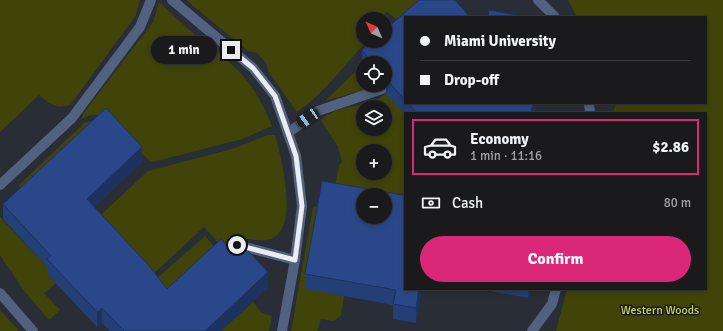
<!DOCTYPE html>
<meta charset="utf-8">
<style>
body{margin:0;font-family:Signika,sans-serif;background:#27272a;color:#f1f3f6;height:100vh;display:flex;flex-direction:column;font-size:15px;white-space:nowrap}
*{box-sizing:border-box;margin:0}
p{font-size:13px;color:#9fa1a4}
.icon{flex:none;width:22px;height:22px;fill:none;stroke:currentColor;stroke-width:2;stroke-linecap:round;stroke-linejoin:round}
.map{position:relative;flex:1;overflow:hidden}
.side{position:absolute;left:404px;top:112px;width:303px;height:178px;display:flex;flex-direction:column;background:#1a1a1d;border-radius:0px;box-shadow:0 2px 6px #0003,0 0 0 1px #38383b}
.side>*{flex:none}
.hud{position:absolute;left:404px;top:16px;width:303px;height:88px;border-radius:0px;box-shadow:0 2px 6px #0003,0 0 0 1px #38383b;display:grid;align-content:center;height:88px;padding:0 16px;background:#1a1a1d}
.needle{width:26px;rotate:315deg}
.controls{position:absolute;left:356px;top:12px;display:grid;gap:8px}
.controls a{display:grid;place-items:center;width:36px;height:36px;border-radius:50%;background:#1a1a1d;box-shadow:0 2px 6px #0003,0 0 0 1px #38383b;font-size:20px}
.end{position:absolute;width:18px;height:18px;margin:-9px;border:5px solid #ebecef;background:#111;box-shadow:0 0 0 2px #111}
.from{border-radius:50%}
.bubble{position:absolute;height:28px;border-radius:14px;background:#1a1a1d;box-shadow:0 2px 6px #0003,0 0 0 1px #38383b;font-size:13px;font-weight:700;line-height:28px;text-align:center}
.car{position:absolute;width:12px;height:24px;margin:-12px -6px;border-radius:5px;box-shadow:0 0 3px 1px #0007;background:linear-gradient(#222 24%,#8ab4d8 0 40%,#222 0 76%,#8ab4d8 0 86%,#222 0)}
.hud b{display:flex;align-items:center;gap:14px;height:38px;font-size:15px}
.hud b+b{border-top:1px solid #38383b}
.hud i{width:10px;height:10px;background:#f1f3f6}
ul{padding:7px 0 0;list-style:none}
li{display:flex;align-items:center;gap:12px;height:56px;margin:0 8px 6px;padding:0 8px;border:2px solid transparent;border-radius:0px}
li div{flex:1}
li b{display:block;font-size:15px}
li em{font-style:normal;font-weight:700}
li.selected{border-color:#db2777}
li>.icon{width:36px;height:36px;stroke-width:1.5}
.pay{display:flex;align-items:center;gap:10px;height:44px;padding:0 16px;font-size:15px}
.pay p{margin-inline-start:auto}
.button{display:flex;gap:8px;margin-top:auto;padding:8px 16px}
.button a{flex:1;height:46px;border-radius:24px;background:#db2777;color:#fff;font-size:16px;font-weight:700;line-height:46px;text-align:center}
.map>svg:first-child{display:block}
.built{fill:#292d36;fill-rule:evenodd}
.green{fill:#404409;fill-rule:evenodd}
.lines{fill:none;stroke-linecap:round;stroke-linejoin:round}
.service{stroke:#52617f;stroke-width:10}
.tertiary{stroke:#52617f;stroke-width:10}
.wall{fill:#243e76}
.shaded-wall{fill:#1d3260}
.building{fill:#2a4889;stroke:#1d3260;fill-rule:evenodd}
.route{stroke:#ebecef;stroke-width:5}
.labels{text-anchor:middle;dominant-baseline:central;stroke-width:3;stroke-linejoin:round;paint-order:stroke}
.park-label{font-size:12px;fill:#c6d056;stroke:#181a1e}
</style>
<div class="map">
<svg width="723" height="331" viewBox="0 0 723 331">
<rect width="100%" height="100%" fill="#222327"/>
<path class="built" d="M0 0H723V331H0ZM405 17H706V103H405ZM363 19H385V41H363ZM363 63H385V85H363ZM363 107H385V129H363ZM405 113H706V289H405ZM363 151H385V173H363ZM363 195H385V217H363Z"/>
<g class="green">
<path d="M0 0H140L136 15 71 104C58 110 49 104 39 95L0 132Z"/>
<path d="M186 0H436L405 17 385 41 400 22 387 12 379 19H363V34L361 31 357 34 366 42C343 66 325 93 297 112L268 71 266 63 257 53 248 51Z"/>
<path d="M568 0H723V331H556L567 289H706V113H613L616 103H706V17H577Z"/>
<path d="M159 2C172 14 184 26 198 37 236 66 253 79 272 126L242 139 153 162C130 151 114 100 82 119L83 114 153 22Z"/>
<path d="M362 65 363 85H373L370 88 325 101Z"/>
<path d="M386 93 405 113V201L385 195 333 197 339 165 342 162 338 147 321 120C339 102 369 110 386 93ZM363 107H385V129H363ZM363 151H385V173H363Z"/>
<path d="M93 120H97L22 193 19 185 84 123Z"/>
<path d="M268 135H275C281 156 299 226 273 238 262 243 251 238 239 239 234 240 228 245 223 248L204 227 148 279 79 235 148 171 232 149Z"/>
<path d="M321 205 344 296 341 315 334 321 321 319 317 331H291L313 207Z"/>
<path d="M0 217 51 271 48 274 56 283 44 293 60 310 49 320 25 292 0 255Z"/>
<path d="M205 236 221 254 165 307 147 287Z"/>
<path d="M253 302 262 313 272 316 269 331H221Z"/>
<path d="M0 310 19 331H0Z"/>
</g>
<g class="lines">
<g class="service">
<path d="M172 0 253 68 275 96 296 156 302 206 295 260 282 331"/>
<path d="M538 0 555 17"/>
<path d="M589 103 590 113"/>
<path d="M288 133 318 111 382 89"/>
<path d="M0 185 72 118 140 27 151 0"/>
<path d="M237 245 295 260"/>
<path d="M532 331 552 304 556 289"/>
</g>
<path class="tertiary" d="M0 293 33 331"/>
</g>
<g class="wall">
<path d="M405 17V103H536L534 113H405V114L386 94V84H385V63H363V67L362 65V50Z"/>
<path d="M142 162 94 207 167 289 268 287 221 331H110L102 323 97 327 47 274V267L3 219V204Z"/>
<path d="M403 195 422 289 416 323 393 319V305L305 289V274Z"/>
<path d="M479 289H530L528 298Z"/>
</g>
<g class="shaded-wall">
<path d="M533 103H536L534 113H531Z"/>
<path d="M142 147V162L87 214V199Z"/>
<path d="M268 272V287L221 331H205Z"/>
<path d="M419 289H422L416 323V308Z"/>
<path d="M528 289H530L528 298Z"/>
<path d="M102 308V323L97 327V312Z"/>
</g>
<g class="building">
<path d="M419 0H455L470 17H405V100L386 79 388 75 387 70 385 69V63H373L362 50 372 41H385V30Z"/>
<path d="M489 10 528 17H488Z"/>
<path d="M408 103H533L531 113H417Z"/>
<path d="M106 108 142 147 87 199 150 267 167 289 221 239 226 245 235 237 268 272 205 331H124L102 308 97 312 47 259 51 256 3 204Z"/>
<path d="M322 181 403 195 405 186V289H419L416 308 393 304 396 290 305 274ZM363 195H385V217H363Z"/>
</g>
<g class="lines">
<path class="route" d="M231 50 253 68 275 96 296 156 302 206 295 260 237 245"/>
</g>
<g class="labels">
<g class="park-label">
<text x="660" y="310">Western Woods</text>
</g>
</g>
</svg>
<div class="controls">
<a><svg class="needle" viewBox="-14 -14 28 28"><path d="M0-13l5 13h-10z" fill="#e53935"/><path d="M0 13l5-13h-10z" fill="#9fa1a4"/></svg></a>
<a><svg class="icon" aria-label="locate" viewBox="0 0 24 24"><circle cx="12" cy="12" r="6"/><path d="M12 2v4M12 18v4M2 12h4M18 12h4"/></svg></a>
<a><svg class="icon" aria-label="layers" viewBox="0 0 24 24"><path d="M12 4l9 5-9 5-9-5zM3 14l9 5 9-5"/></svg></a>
<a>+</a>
<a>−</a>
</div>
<i class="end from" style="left:237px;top:245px"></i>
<i class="end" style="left:231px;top:50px"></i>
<div class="bubble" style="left:151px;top:36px;width:66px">1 min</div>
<i class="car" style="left:308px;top:118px;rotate:235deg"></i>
<div class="hud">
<b><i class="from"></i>Miami University</b>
<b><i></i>Drop-off</b>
</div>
<section class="side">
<ul>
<li class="selected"><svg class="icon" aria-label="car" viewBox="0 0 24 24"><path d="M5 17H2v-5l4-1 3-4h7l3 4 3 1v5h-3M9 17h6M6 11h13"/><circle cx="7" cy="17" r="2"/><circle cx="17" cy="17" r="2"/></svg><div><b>Economy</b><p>1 min · 11:16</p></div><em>$2.86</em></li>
</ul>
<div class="pay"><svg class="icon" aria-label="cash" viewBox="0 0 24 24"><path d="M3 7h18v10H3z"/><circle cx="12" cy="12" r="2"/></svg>Cash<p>80 m</p></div>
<div class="button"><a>Confirm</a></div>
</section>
</div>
